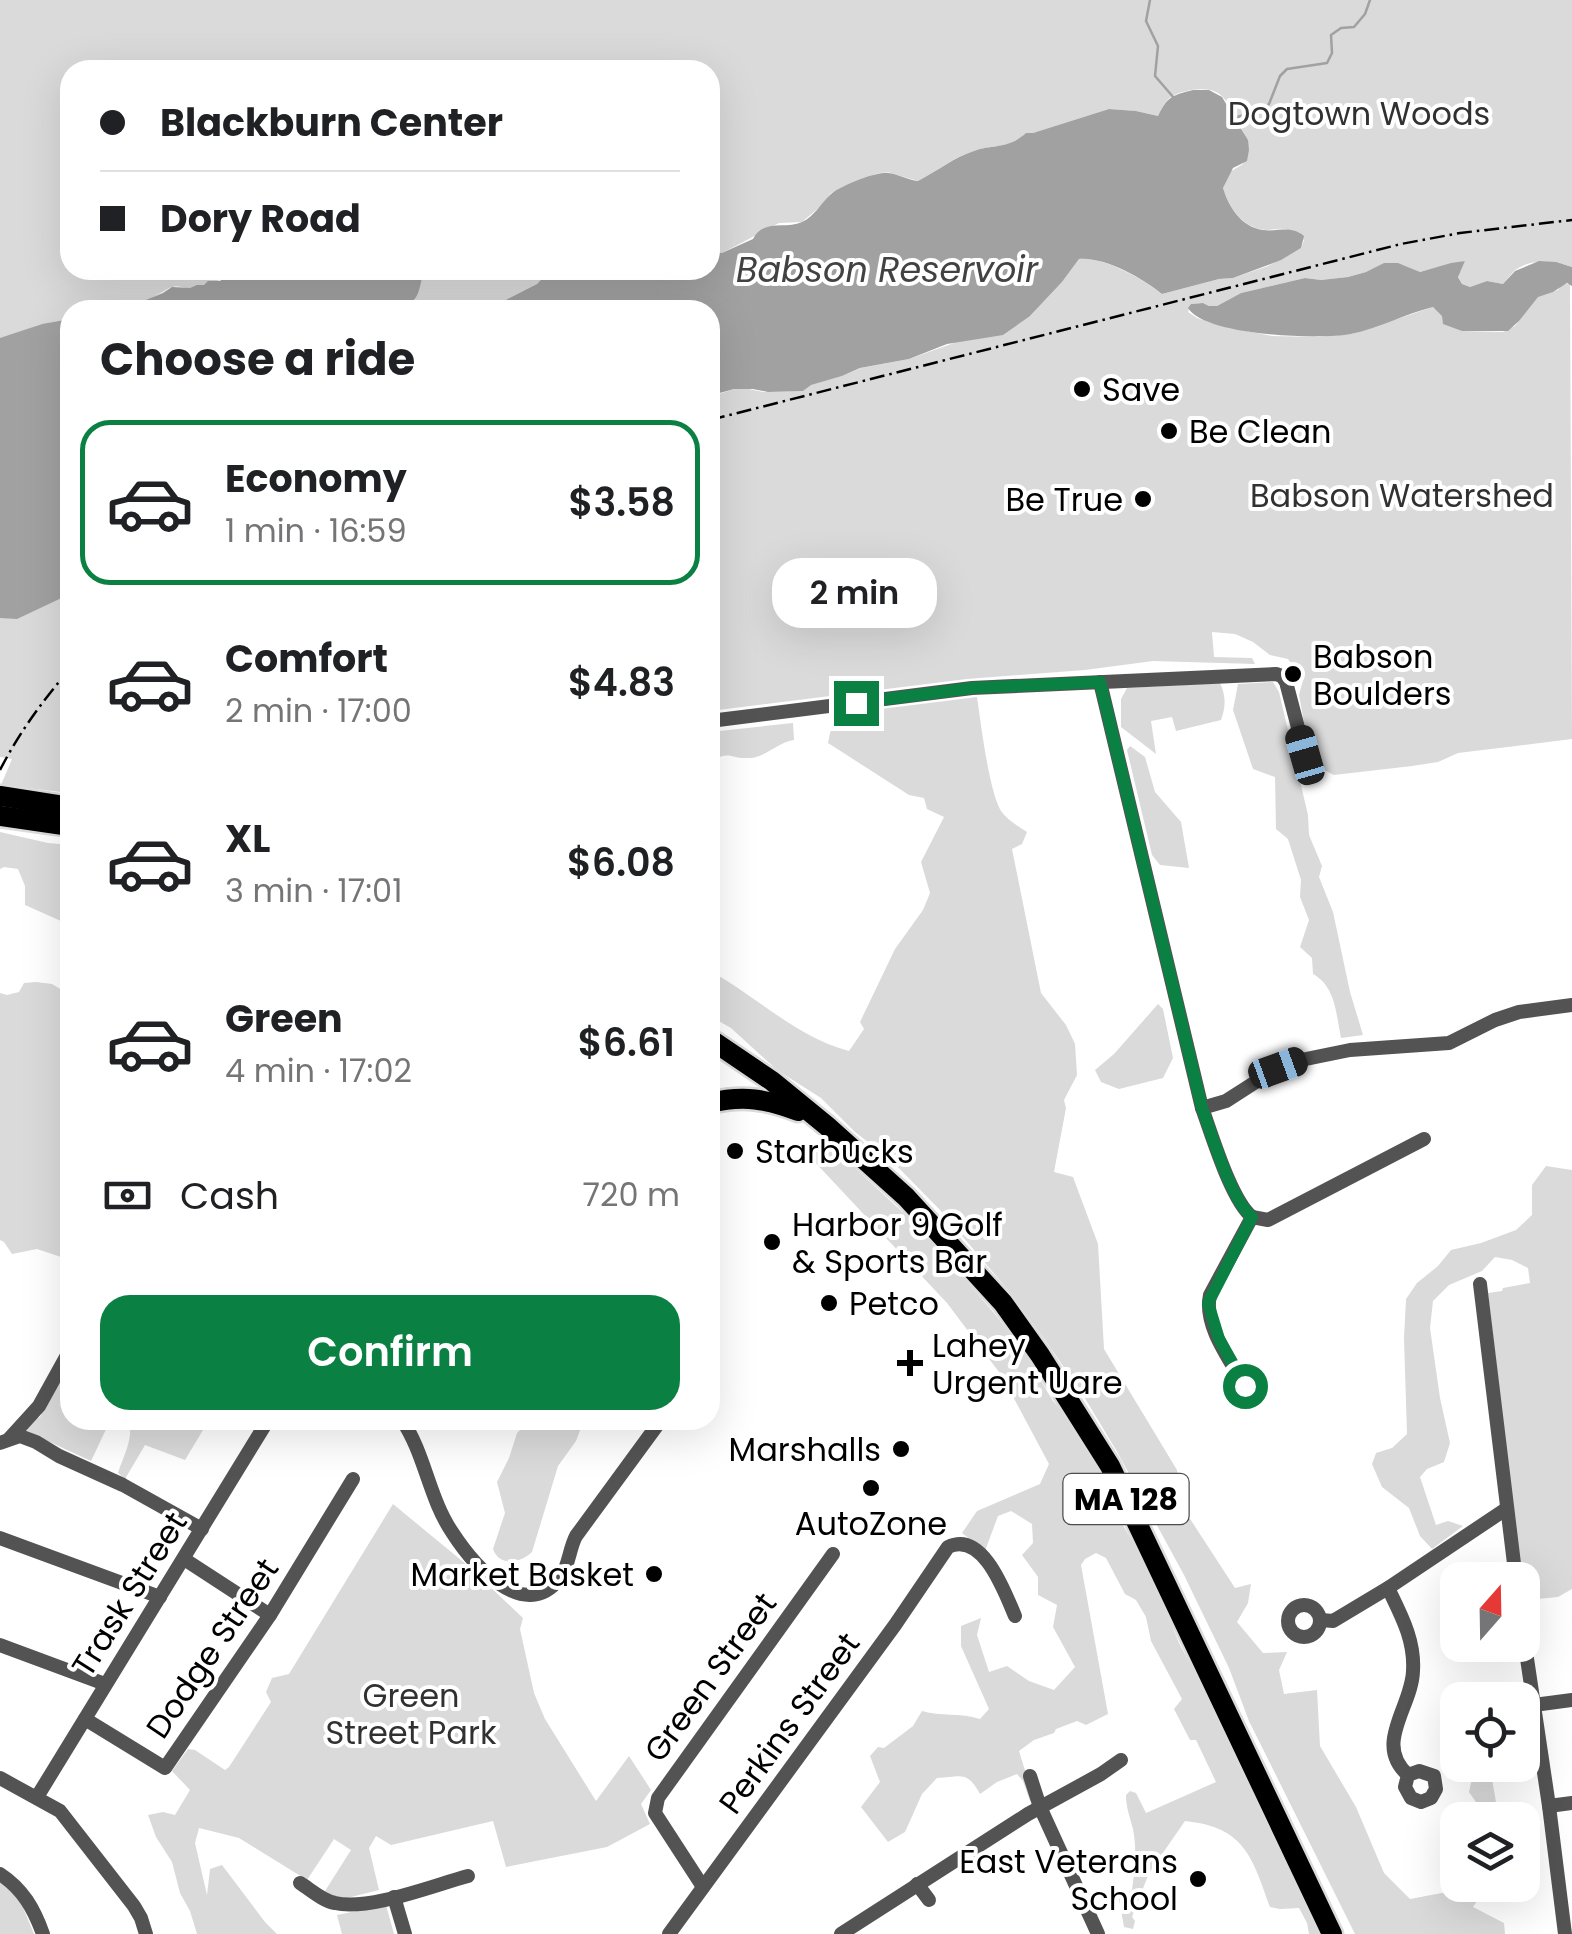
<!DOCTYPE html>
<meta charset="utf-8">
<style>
body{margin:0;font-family:Poppins,sans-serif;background:#f2f2f2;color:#202124;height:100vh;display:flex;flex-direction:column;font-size:38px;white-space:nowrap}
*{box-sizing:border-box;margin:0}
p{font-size:32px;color:#757577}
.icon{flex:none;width:55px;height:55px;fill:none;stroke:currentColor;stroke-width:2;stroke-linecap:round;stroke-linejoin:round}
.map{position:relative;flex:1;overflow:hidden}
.sheet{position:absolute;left:60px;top:300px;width:660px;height:1130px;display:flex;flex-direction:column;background:#fff;border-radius:30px;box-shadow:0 10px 40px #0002}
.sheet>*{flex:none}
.guide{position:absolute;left:60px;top:60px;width:660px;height:220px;border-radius:30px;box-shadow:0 10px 40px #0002;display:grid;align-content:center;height:220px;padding:0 40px;background:#fff}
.needle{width:65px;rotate:20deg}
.fabs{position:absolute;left:1440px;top:1562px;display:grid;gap:20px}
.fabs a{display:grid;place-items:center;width:100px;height:100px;border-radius:20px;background:#fff;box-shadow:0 10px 40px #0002;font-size:50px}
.end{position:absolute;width:45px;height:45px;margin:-22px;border:12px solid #0b8043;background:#fff;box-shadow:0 0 0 5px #fff}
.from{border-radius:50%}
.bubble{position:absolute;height:70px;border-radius:30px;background:#fff;box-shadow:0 10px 40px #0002;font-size:32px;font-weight:600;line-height:70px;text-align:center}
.car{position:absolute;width:30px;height:60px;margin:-30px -15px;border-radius:12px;box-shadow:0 0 8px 2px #0007;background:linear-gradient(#222 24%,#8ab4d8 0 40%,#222 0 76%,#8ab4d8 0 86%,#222 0)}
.guide b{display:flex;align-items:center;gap:35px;height:95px;font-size:38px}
.guide b+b{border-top:2px solid #e0e0e0}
.guide i{width:25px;height:25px;background:#202124}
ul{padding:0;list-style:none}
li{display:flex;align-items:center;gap:30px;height:165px;margin:0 20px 15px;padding:0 20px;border:5px solid transparent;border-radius:30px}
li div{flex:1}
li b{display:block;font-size:38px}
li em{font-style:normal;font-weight:600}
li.selected{border-color:#0b8043}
li>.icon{width:90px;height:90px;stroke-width:1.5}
h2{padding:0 40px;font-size:45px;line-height:120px}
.pay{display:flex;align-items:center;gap:25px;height:110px;padding:0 40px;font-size:38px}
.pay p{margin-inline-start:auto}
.cta{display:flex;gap:20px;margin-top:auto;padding:20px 40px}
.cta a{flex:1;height:115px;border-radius:30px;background:#0b8043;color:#fff;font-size:40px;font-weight:600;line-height:115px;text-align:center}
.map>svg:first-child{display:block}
.green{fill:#dadada}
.water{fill:#a1a1a1}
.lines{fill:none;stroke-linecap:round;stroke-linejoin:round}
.stream{stroke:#a1a1a1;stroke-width:2.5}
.highway-casing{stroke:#dbdbdb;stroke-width:25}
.minor{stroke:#535353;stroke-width:14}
.highway{stroke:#000;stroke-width:20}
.rail{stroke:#000;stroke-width:2.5;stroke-dasharray:15 5 2.5 5;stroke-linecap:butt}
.route{stroke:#0b8043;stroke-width:12}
.poi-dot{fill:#000;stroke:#fff;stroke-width:4}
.labels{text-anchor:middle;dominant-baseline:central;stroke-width:8;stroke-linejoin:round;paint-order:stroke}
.shield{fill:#fff;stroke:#4c4c4c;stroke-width:2.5}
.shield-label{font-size:30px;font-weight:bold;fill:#000}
.park-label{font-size:32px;fill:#313131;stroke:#fff}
.poi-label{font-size:32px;fill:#000;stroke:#fff;text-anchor:start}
.street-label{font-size:32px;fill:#000;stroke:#fff}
.water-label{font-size:35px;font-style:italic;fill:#424242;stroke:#fff}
</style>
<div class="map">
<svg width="1572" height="1934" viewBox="0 0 1572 1934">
<rect width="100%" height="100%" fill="#fff"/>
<g class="green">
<path d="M0 0H1572V267C1553 261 1531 258 1514 271 1510 275 1507 280 1503 284L1487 281 1470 287 1462 284 1458 276 1465 261 1419 272 1403 265 1384 264 1366 272 1348 277 1321 280 1305 278 1241 293 1217 306H1209L1203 303 1191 304 1188 312 1197 318 1221 326 1272 336 1317 337 1352 334 1433 307 1462 331 1503 332 1515 326 1538 296 1558 290 1562 284H1570L1572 739 1458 753 1438 762 1412 766 1334 775 1316 766 1310 756 1299 695 1303 680 1288 659 1270 655 1253 642 1235 634 1212 632 1214 657 1252 658 1255 664 1153 661 1085 670 967 679 710 711V401L713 396 734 389 744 388 763 392 803 391 810 385 842 376 861 368 909 359 1030 316 1062 282 1079 259C1105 257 1142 279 1162 294L1219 279 1233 278 1268 266 1301 248 1304 240C1298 236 1291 229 1283 229 1278 228 1273 230 1267 230 1243 229 1230 209 1223 188L1230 172 1243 164 1248 140C1240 127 1231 102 1218 93 1206 86 1182 90 1171 97 1164 102 1161 110 1158 116L1136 111 1109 109 1033 133H1026C1007 150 994 144 974 151 953 157 936 172 918 181L887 172 876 174 831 193 821 206 802 222 779 223 722 253 710 251V70H70V270H250L192 289 176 286 169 288 131 310H70V319L38 325 0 341Z"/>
<path d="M424 270H550L537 284 486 310H393C421 301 417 297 424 270Z"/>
<path d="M70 592V793L1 785 12 759 0 757V614Z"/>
<path d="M1273 682 1279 692 1308 815 1309 835 1322 866 1319 877 1333 912 1350 992 1363 1035 1341 1038C1336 1014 1336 987 1313 974L1312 958 1300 947 1309 920 1300 897 1301 880 1288 839 1276 829 1275 777 1253 769 1233 710 1238 684Z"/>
<path d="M1220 683C1226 696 1226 707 1221 720L1176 731 1172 717 1151 721 1156 754 1121 727V699L1127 688Z"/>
<path d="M977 697C981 724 989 791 1001 811 1007 820 1018 826 1027 832L1022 844 1012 849 1041 993 1066 1025 1075 1044 1077 1075 1064 1100 1066 1108 1054 1172 1073 1177 1098 1244 1104 1349 1177 1470 1183 1508 1235 1588 1251 1584 1248 1603 1237 1622 1263 1653 1287 1652 1279 1670 1284 1694 1317 1690 1320 1746 1356 1807 1384 1873 1410 1899 1447 1892 1458 1885H1501L1503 1897 1479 1898 1473 1907 1504 1923 1505 1934H1355L1249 1721 1229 1668 1184 1575 1116 1450 1083 1395 1045 1340 1008 1290 940 1210 892 1161 855 1132 821 1098 777 1070 731 1028 710 1016V971C758 997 796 1037 849 1051L864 1029 860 1022 895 949 923 910 930 893 921 862 944 817 927 809 924 798 909 795 828 743 833 719 841 714Z"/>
<path d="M793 723 794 740C776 743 767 757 749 758 728 759 733 750 710 761V732Z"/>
<path d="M1130 746 1145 757 1155 792 1181 822 1189 868 1160 865 1152 855 1127 750Z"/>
<path d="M0 832 48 843 70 845V925L25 905V886L18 869 4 867 0 869Z"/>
<path d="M36 982 52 984 67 993 68 1027 70 1031V1260L37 1249 12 1254 4 1242 0 1240V993L7 995 19 992 24 983Z"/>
<path d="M1158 1004 1163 1009 1173 1058 1163 1078 1119 1089 1101 1082 1095 1070 1114 1054Z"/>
<path d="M824 1139 926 1234 994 1313 1024 1352 1053 1401 1071 1421 1111 1493 1124 1527 1146 1564 1180 1645 1221 1718 1296 1883 1318 1920 1323 1934H1309L1307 1923 1299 1908 1280 1909 1270 1907C1252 1856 1244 1827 1185 1821L1149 1873 1132 1917 1135 1921 1133 1929 1124 1927 1119 1899 1132 1890C1135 1869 1137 1850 1133 1829 1130 1817 1126 1808 1126 1795L1130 1791 1136 1793 1146 1813 1216 1782 1196 1740H1190L1174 1709 1182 1699 1151 1641 1146 1617 1136 1600 1125 1594 1106 1558 1096 1553 1085 1559 1081 1565 1108 1714 1086 1725 1077 1721 1056 1729 1054 1733 1034 1740 1019 1751 1034 1800 1030 1801 1023 1781 1017 1774 997 1782 980 1794C967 1770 961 1777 937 1778L922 1794 905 1832 888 1842 861 1807 880 1782 870 1756 878 1747 884 1748 913 1726 922 1711C941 1717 960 1712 980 1719L989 1709 961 1646V1626L981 1618 977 1635 989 1672 1007 1666 1029 1681 1054 1690 1075 1667 1053 1627 1057 1605 1038 1595V1577L1022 1555 1033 1543 1032 1524 1011 1511 998 1516 985 1551 962 1533 977 1511 1040 1484 1049 1464 1002 1376 947 1303 811 1158Z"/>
<path d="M1546 1166 1572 1170V1589L1558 1597 1527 1600 1507 1498 1498 1378 1488 1293 1502 1291 1503 1288 1530 1283 1528 1268 1512 1260 1495 1257 1482 1271 1449 1285 1433 1301 1430 1328 1440 1398 1450 1443 1444 1462 1427 1469 1420 1477 1436 1525 1448 1521 1463 1526 1432 1549 1420 1536 1409 1508 1382 1487 1372 1464 1376 1453 1392 1448 1407 1434 1404 1338 1406 1299 1417 1283 1438 1266 1451 1250 1481 1243 1516 1230 1532 1215V1185Z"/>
<path d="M70 1361V1420H113L109 1423 91 1461 24 1430 30 1421 40 1417Z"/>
<path d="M128 1420H209L185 1460 145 1445 125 1479 118 1473C123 1457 135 1436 128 1420Z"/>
<path d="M530 1420H584L576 1441 558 1466 532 1552C521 1563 499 1567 493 1549L505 1513 497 1482 509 1458 517 1433Z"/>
<path d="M393 1504 467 1565 523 1618 520 1629 534 1693 545 1719 596 1801 629 1756 651 1790 641 1804 650 1824 607 1847 506 1867 493 1821 391 1845 376 1836 369 1848 379 1890 339 1900 325 1891 351 1850 334 1839 307 1880 239 1838 199 1828 195 1843 207 1895 210 1869 222 1865 265 1922 277 1934H197L190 1911 180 1893 172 1862 156 1837 148 1815 163 1812 175 1815 190 1790 172 1771 188 1749 195 1750 225 1770 229 1767 271 1702 266 1692 272 1678 289 1674Z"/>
<path d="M1475 1765H1491C1491 1784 1498 1801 1497 1820H1485V1815L1469 1792Z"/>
<path d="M0 1882 20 1900 34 1934H0Z"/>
<path d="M386 1905 394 1934H342L337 1915Z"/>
</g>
<g class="water">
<path d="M1193 90H1209L1222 97 1248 140 1249 150 1247 161 1233 168 1223 188C1229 207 1241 227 1263 230 1279 232 1290 225 1304 236L1301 248 1281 260 1233 278 1219 279 1162 294C1142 278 1105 257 1079 259L1062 282 1030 316 1003 335 947 344 909 359 860 368 842 376 811 385 803 391 768 392 753 389H734L716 394 710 401V310H486L537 284 550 270H710V251L722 253 753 239C764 218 785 230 802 222 814 217 821 203 830 195 838 187 877 171 888 173 898 174 908 180 918 181 936 172 954 157 974 151 993 144 1007 150 1026 133H1033L1109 109 1136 111 1158 116C1167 97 1172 95 1193 90Z"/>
<path d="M1465 261 1458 277 1462 284 1470 287 1487 281 1503 284 1515 271 1539 261 1556 262 1572 267V286L1567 283 1553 292 1538 297 1519 321 1508 331H1462L1443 324 1442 316 1433 307C1405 314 1379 328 1351 334 1320 340 1205 336 1188 308L1191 304 1203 303 1209 306H1217L1241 293 1305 278 1321 280 1348 277 1366 272 1384 263H1398L1420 272 1451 263Z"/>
<path d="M237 270H424C417 297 421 301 393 310H105L129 307 163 293 172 287 190 288 197 285H204L208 281H220Z"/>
<path d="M70 319V594L17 619 0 618V338L42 324Z"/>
</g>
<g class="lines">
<g class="stream">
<path d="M1150 0 1146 21 1158 46 1155 76 1174 98"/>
<path d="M1231 119 1263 109 1269 104 1280 76 1287 69 1327 63 1332 53 1331 35 1341 28 1354 27 1365 14 1370 0"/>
</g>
<g class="highway-casing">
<g id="highway">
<path d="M0 796 70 807"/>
<path d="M0 816 70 826"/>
<path d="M710 1039 772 1081 827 1126 906 1197 1003 1303 1040 1355 1110 1466 1332 1934"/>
<path d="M710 1103C743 1095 767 1099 798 1111"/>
</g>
</g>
<g class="minor">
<path d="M1100 682 1202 1108C1212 1135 1231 1200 1252 1217"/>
<path d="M710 721 972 688 1276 674 1282 676 1286 682 1311 777"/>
<path d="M1202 1108 1226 1101 1279 1067 1301 1060 1350 1050 1449 1043 1495 1020 1519 1012 1572 1005"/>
<path d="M1252 1217 1268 1220 1424 1139"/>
<path d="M1480 1284 1516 1580"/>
<path d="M1245 1386C1231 1361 1203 1326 1210 1295L1252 1217"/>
<path d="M402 1420C425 1454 429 1498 452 1532 472 1563 524 1625 560 1578 569 1567 569 1549 576 1536L661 1420"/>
<path d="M9 1439 39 1406 70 1350"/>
<path d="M0 1443 20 1436 36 1442 59 1456 123 1485 202 1529"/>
<path d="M0 1538 160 1597"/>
<path d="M184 1559 270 1615"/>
<path d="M1388 1588C1401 1615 1415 1640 1413 1671 1412 1707 1373 1744 1408 1775L1405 1787 1411 1798 1421 1802 1431 1798 1436 1789 1434 1776 1419 1771 1408 1775"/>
<circle cx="1304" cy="1621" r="16"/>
<path d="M1321 1620 1333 1621 1388 1588 1506 1509"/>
<path d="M1522 1625 1549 1806 1565 1934"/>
<path d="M0 1645 105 1684"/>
<path d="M1534 1705 1572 1700"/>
<path d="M85 1719 165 1768 270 1615 353 1479"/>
<path d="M1030 1776 1040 1807 1098 1934"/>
<path d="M0 1778 60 1811 134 1906 141 1918 146 1934"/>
<path d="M37 1797 268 1420"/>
<path d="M1549 1806 1572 1803"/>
<path d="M0 1874C23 1889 34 1909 43 1934"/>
<path d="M300 1883C311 1890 323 1901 335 1903 369 1911 434 1885 468 1876"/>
<path d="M917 1884 929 1900"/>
<path d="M703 1887 655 1813 658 1798 833 1554"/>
<path d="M394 1897 405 1934"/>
<path d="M669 1934 895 1625 948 1547C983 1530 1005 1593 1015 1616"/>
<path d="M841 1934 1028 1814 1101 1774 1121 1760"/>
</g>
<use href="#highway" class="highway"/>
<g class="rail">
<path d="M710 420 1401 244 1460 233 1572 220"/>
<path d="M0 770C19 733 43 700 70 669"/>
</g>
</g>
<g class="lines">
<path class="route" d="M856 703 972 688 1100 682 1202 1108C1212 1135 1231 1200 1252 1217L1208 1303 1219 1339 1245 1386"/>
</g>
<g class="poi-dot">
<circle cx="1082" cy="389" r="10"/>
<circle cx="1169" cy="431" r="10"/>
<circle cx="1143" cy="499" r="10"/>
<circle cx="1293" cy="674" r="10"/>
<circle cx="735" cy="1151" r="10"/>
<circle cx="772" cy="1242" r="10"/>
<circle cx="829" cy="1303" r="10"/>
<path d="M905 1348h10v10h10v10h-10v10h-10v-10h-10v-10h10z"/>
<circle cx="901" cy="1449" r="10"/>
<circle cx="871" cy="1488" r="10"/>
<circle cx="654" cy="1574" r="10"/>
<circle cx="1198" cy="1879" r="10"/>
</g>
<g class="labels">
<rect class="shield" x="1063.5" y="1474" width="125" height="50" rx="8"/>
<g class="shield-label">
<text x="1126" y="1499">MA 128</text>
</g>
<g class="park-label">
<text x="1359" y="113">Dogtown Woods</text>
<text x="1402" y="495">Babson Watershed</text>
<text x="411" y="1695">Green<tspan x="411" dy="37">Street Park</tspan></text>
</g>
<g class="poi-label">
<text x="1102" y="389">Save</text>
<text x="1189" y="431">Be Clean</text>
<text x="1123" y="499" text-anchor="end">Be True</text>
<text x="1313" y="656">Babson<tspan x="1313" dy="37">Boulders</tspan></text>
<text x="755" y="1151">Starbucks</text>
<text x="792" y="1224">Harbor 9 Golf<tspan x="792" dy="37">&amp; Sports Bar</tspan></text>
<text x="849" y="1303">Petco</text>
<text x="932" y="1345">Lahey<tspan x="932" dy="37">Urgent Uare</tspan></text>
<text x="881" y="1449" text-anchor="end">Marshalls</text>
<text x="871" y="1523" text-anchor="middle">AutoZone</text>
<text x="634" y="1574" text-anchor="end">Market Basket</text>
<text x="1178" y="1861" text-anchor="end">East Veterans<tspan x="1178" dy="37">School</tspan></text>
</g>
<g class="street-label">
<text transform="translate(129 1594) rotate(-58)">Trask Street</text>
<text transform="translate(212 1648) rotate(-56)">Dodge Street</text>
<text transform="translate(710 1677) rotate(-54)">Green Street</text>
<text transform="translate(789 1723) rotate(-54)">Perkins Street</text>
</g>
<g class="water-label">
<text x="887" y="269">Babson Reservoir</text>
</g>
</g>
</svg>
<div class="fabs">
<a><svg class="needle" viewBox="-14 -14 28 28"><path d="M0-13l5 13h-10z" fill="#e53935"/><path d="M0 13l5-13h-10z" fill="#757577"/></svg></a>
<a><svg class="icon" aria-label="locate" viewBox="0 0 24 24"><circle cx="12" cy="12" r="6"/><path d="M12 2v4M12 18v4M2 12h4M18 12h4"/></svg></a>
<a><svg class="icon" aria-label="layers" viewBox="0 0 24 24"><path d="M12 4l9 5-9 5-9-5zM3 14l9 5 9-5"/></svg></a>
</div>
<i class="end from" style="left:1245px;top:1386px"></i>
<i class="end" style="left:856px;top:703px"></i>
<div class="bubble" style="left:772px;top:558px;width:165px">2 min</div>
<i class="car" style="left:1305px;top:755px;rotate:344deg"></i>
<i class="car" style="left:1278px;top:1068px;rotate:70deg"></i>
<div class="guide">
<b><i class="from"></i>Blackburn Center</b>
<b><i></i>Dory Road</b>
</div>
<section class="sheet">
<h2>Choose a ride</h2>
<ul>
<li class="selected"><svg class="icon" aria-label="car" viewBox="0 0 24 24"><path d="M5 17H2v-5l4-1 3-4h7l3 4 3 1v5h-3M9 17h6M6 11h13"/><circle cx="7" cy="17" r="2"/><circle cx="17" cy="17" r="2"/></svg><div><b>Economy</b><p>1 min · 16:59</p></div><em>$3.58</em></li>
<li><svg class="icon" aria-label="car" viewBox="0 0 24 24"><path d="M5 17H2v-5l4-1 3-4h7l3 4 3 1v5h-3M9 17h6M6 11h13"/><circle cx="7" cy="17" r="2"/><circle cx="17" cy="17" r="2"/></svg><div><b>Comfort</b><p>2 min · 17:00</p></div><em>$4.83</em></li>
<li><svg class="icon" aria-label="car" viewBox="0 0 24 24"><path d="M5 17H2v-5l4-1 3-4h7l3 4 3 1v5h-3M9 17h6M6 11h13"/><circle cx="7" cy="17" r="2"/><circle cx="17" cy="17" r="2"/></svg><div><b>XL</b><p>3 min · 17:01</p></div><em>$6.08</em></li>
<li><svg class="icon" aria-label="car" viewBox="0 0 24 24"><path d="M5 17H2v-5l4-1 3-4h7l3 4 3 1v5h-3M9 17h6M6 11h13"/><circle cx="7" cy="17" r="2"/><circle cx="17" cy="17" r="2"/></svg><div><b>Green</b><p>4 min · 17:02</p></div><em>$6.61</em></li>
</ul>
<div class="pay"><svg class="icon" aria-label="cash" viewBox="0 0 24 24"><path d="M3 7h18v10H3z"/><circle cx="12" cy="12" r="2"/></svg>Cash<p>720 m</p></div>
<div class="cta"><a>Confirm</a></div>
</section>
</div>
